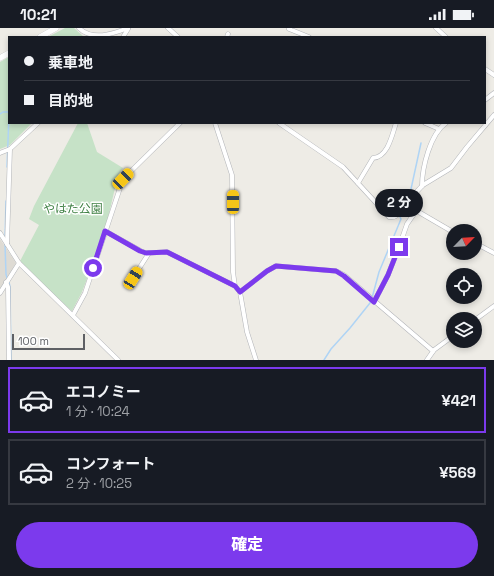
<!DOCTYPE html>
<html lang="ja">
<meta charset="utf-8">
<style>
body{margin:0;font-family:"Space Grotesk","Noto Sans JP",sans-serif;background:#20242c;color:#f1f3f6;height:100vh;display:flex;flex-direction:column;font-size:15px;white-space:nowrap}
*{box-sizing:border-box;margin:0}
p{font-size:13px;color:#9ea1a6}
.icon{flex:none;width:22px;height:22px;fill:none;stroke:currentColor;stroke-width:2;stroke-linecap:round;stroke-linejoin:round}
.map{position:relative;height:332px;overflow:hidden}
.drawer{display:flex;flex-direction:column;background:#171b24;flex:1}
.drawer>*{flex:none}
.banner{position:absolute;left:8px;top:8px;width:478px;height:88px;border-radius:0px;box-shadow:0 2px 6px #0003;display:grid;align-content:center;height:88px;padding:0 16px;background:#171b24}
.needle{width:26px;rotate:65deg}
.fabs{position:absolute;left:446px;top:196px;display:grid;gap:8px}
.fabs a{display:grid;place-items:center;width:36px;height:36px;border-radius:50%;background:#171b24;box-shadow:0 2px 6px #0003;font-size:20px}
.scale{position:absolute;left:12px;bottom:10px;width:73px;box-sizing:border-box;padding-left:4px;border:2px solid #5e6064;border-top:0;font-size:11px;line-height:14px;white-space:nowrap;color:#5e6064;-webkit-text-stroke:3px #fff;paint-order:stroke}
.end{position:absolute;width:18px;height:18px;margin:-9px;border:5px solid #7c3aed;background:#fff;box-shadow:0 0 0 2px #fff}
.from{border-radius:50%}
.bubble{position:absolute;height:28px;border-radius:14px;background:#171b24;box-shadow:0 2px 6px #0003;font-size:13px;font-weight:800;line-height:28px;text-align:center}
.car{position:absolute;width:12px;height:24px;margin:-12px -6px;border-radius:5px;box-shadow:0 0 3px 1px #0007;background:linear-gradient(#f5c518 24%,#345 0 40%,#f5c518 0 76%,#345 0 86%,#f5c518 0)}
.banner b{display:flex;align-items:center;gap:14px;height:38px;font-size:15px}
.banner b+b{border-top:1px solid #363941}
.banner i{width:10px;height:10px;background:#f1f3f6}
ul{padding:7px 0 0;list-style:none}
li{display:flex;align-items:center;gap:12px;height:66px;margin:0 8px 6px;padding:0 8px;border:2px solid #363941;border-radius:0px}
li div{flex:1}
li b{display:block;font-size:15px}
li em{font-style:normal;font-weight:800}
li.selected{border-color:#7c3aed}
li>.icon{width:36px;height:36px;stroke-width:1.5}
.cta{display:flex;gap:8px;margin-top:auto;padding:8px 16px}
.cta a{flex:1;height:46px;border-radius:24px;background:#7c3aed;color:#fff;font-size:16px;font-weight:800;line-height:46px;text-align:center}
.status{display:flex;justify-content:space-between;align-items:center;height:28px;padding:0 20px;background:#171b24;direction:ltr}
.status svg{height:11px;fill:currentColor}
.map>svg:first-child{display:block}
.education{fill:#dedbd4}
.green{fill:#c6e2c7}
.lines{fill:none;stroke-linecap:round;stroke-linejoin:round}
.stream{stroke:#afd4f5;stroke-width:1.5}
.street-casing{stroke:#b3b5b9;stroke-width:5}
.secondary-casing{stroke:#b5b7bb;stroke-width:6}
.street{stroke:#fff;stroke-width:4}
.secondary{stroke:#fff;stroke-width:5.5}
.route{stroke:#7c3aed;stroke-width:5}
.labels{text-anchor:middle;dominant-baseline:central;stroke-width:3;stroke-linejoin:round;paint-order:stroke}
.park-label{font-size:12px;fill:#408145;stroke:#fff}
</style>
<div class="status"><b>10:21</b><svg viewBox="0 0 49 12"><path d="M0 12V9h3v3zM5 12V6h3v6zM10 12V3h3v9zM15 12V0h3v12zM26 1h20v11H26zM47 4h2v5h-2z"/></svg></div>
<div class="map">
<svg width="494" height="332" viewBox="0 0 494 332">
<rect width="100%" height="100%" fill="#eeece6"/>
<path class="education" d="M0 211 16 235 0 262Z"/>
<g class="green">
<path d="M65 0H74L84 9H48Z"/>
<path d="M9 29V95H32L10 117 0 121V34Z"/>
<path d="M78 95H87L97 124 123 140 118 147 105 203 82 264 72 283 74 285 19 235 39 197 29 191 34 178Z"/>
</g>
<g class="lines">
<g class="stream">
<path d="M0 86 3 84H9"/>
<path d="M7 139 9 87"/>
<path d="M398 184 397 177 411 161 421 115"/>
<path d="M5 211 6 173"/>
<path d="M5 216 6 246 7 250"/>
<path d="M9 254 10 259 11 332"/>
<path d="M324 332 331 321 350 300 370 275 372 270 379 244 401 191 399 187"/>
</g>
<g class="street-casing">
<g id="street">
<path d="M79 0C92 13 113 6 128 0"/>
<path d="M168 0 178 9"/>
<path d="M290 0 289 1 309 9"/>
<path d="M436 0 446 9"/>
<path d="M123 9 128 1"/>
<path d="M227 9 228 6"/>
<path d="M485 41 494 47"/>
<path d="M485 72 494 65"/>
<path d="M215 95 232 147 233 244 235 258"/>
<path d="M279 95 343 139 389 189C398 191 401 182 405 176"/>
<path d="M425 95 439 101"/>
<path d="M0 125 10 121 38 95"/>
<path d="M358 155 373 130C388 129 392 107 396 95"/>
<path d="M422 158C422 140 430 106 446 95"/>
<path d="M105 203 141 223 146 225 167 224 235 258 240 264 247 304 256 332"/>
<path d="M453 204 405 176 423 157 451 140 467 119 494 87"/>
<path d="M0 205 19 235 118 332"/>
<path d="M475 215 494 225"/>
<path d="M7 216 10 121"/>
<path d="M133 250 149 225"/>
<path d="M6 254 8 259 9 332"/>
<path d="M240 264 267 243 276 238 336 243 344 247 433 323"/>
<path d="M0 265 19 235"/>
<path d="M374 274 388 247 399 219 407 196 416 183"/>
<path d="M73 287 85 265 123 151 180 95"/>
<path d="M475 292 494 278"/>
<path d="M427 332 434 322 453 308"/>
</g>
</g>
<g class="secondary-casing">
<g id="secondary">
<path d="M40 9 56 0"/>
<path d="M0 30 9 25"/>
</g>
</g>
<use href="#street" class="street"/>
<use href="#secondary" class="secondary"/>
</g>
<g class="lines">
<path class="route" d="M93 240 105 203 140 223 146 225 167 224 235 258 240 264 267 243 276 238 336 243 344 248 374 274 388 247 399 219"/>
</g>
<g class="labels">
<g class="park-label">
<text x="73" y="181">やはた公園</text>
</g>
</g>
</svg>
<div class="fabs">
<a><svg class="needle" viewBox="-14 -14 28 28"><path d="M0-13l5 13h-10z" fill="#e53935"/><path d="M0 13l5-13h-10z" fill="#9ea1a6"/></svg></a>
<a><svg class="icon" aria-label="locate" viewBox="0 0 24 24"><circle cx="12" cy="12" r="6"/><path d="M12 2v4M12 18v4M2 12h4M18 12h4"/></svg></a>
<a><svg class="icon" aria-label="layers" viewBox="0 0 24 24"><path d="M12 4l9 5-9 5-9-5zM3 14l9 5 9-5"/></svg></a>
</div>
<div class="scale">100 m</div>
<i class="end from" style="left:93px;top:240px"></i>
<i class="end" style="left:399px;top:219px"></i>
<div class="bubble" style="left:375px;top:161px;width:48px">2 分</div>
<i class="car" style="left:123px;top:151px;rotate:45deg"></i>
<i class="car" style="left:233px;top:174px;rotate:0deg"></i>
<i class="car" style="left:133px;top:250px;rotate:32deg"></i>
<div class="banner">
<b><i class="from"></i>乗車地</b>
<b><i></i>目的地</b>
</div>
</div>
<section class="drawer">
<ul>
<li class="selected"><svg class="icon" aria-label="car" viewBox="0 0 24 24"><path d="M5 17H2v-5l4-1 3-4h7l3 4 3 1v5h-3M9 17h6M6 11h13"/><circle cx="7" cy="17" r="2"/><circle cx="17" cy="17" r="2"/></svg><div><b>エコノミー</b><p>1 分 · 10:24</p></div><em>¥421</em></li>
<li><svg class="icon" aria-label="car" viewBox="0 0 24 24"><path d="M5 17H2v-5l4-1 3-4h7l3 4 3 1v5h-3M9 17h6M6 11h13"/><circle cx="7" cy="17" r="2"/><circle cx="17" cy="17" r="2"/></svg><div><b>コンフォート</b><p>2 分 · 10:25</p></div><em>¥569</em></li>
</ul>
<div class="cta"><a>確定</a></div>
</section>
